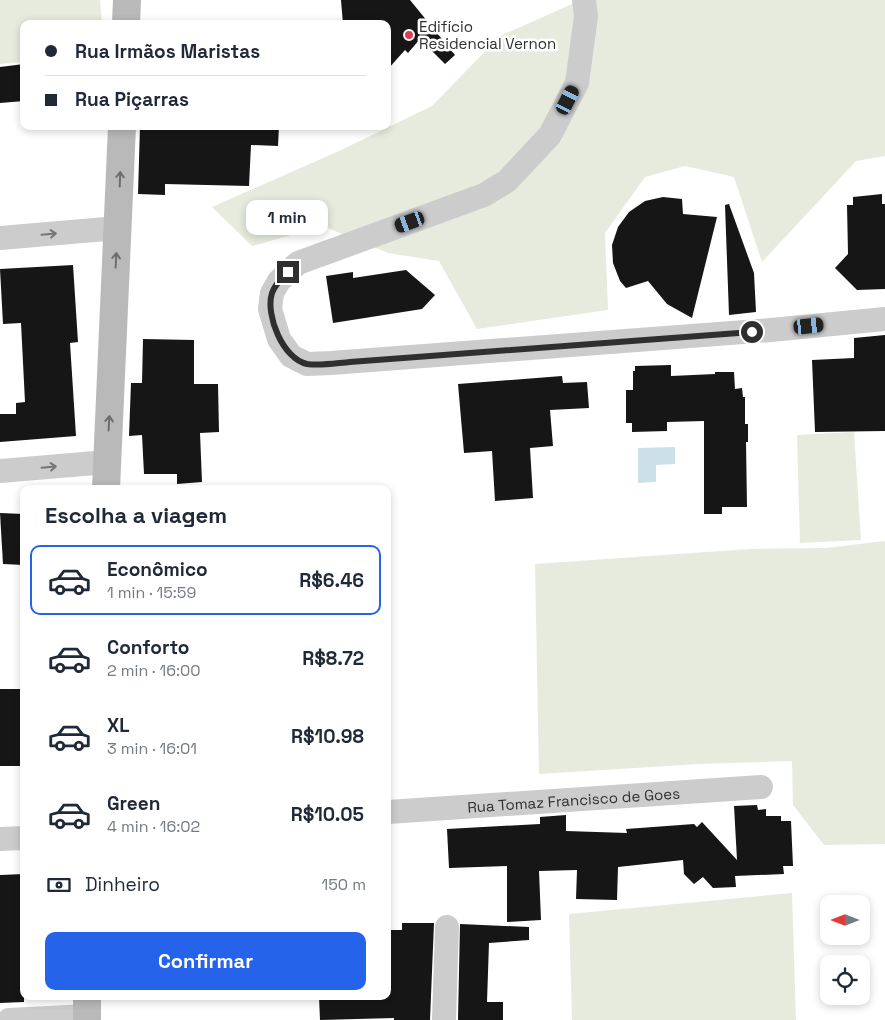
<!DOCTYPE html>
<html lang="pt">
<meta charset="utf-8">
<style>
body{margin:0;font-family:"Space Grotesk",sans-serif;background:#f6f6f7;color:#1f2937;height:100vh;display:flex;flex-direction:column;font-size:19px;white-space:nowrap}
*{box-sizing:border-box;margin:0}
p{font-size:16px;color:#747a83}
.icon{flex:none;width:28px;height:28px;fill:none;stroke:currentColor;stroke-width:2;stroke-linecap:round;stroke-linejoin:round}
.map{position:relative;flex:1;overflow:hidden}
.panel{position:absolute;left:20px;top:485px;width:371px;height:515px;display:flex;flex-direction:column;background:#fff;border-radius:10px;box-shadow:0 2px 8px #0003}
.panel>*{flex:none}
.top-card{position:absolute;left:20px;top:20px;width:371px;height:110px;border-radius:10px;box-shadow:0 2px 8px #0003;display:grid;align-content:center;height:110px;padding:0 25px;background:#fff}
.needle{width:32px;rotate:270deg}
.controls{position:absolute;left:820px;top:895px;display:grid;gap:10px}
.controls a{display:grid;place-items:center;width:50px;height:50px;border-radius:10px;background:#fff;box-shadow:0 2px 8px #0003;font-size:25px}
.end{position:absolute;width:22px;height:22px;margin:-11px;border:6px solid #2f2f2f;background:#fff;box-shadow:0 0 0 2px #fff}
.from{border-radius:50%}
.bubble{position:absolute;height:35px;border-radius:10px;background:#fff;box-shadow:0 2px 8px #0003;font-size:16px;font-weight:600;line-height:35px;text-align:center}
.car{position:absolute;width:15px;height:30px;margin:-15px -8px;border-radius:6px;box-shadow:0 0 4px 1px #0007;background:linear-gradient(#222 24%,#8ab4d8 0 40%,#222 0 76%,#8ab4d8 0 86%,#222 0)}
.top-card b{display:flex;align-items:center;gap:18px;height:48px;font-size:19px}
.top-card b+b{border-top:1px solid #e0e1e3}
.top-card i{width:12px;height:12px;background:#1f2937}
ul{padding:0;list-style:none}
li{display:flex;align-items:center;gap:15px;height:70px;margin:0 10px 8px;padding:0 15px;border:2px solid transparent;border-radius:10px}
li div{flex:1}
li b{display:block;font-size:19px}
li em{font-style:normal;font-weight:600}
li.on{border-color:#2563eb}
li>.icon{width:45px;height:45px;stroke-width:1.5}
h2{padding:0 25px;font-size:22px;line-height:60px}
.pay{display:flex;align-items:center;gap:12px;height:55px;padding:0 25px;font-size:19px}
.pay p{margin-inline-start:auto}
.button{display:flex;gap:10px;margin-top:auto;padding:10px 25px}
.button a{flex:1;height:58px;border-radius:10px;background:#2563eb;color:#fff;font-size:20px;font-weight:600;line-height:58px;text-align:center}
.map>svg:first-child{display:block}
.green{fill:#e6ebde}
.water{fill:#cce0e9}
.building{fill:#161616}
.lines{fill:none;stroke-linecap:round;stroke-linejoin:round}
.street{stroke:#ccc;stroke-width:24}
.secondary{stroke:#b9b9b9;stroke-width:28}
.oneway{stroke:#6d6d6d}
.oneway2{stroke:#767676}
.route{stroke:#2f2f2f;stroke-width:6}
.poi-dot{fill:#d64156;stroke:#fff;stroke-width:2}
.labels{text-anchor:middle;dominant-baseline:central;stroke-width:5;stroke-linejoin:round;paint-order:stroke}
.poi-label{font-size:15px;fill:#2f2f2f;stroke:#fff;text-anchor:start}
.street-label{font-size:15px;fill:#2f2f2f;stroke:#fff}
</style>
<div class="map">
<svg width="885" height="1020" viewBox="0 0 885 1020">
<rect width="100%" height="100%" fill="#fff"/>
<g class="green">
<path d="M0 0H100L102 24H24V62L0 64Z"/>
<path d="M581 0H885V156L856 161 762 262 734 177 685 166 645 177 605 233 608 310 477 329 439 261 388 253 323 226 252 246 212 207 339 151 432 106 500 36Z"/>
<path d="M854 432 861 540 800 543 797 435Z"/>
<path d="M885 541V844L824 845 793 805 792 761 699 764 539 774 535 564 750 549 826 548Z"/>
<path d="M792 893 796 1020H572L569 914Z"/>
</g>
<path class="water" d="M675 447V464L656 465V482L638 483V448Z"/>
<g class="building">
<path d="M341 0H410L455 55 445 64 420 39 408 53 405 50 388 69V24H343Z"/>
<path d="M24 64V101L0 103V67Z"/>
<path d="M140 126H279L278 146 251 145 249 186 165 184V195L138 194Z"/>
<path d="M882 194V204H885V289L857 290 835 268 848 254 847 205H853V197Z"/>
<path d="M663 197 682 199 683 214 717 217 692 318 667 304 648 281 626 288 620 281 613 263 612 245 618 227 629 212 645 201Z"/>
<path d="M729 204 754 273 756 312 729 315 725 205Z"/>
<path d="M73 265 78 342 70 343 76 436 0 442V414H16V403L25 402 21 323 3 324 0 269Z"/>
<path d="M406 270 435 295 422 309 333 323 326 276 353 272V278Z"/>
<path d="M885 335V431L815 432 812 360 854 358V338Z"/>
<path d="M143 339 194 340V384H218L219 432 200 433 202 482 177 484V474H144L142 435 129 436 131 383H142Z"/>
<path d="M671 365V376L715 374V372H734L735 389 742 388 743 397H745V424H748V442H746L747 507H722V514H704V421L667 422V431L632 432V423H626V390H633V371H635V366Z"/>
<path d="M562 376 563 383 587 382 589 408 550 410 553 446 530 448 533 498 495 501 492 451 464 453 458 384Z"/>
<path d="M0 513 24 514V565L3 564Z"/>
<path d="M0 689H20V697H24V766H0Z"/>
<path d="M757 805 758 810 766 809V816H781V821H791L793 866H783L784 874 735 876 736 887 713 888 703 877 694 884 684 874 683 860 618 867 617 900 576 899 577 870 539 871 541 920 507 922V866L449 868 447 829 540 824V817L566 815V831L627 833 626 829 694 824 697 827 702 822 737 860 734 806Z"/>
<path d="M24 874V1002L0 1003V875Z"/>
<path d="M402 923H434L430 1020H394V1018L320 1020 319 996H388V930H402Z"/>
<path d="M460 924 529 927V940L489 943 487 1002H503V1020H458Z"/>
</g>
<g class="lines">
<g class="street">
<path d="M584 0 586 16 577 83 550 135 507 181 484 195 298 263 279 281 272 293 270 309 279 339 291 356 307 364 331 363 771 330 885 319"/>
<path d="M0 238 118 228"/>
<path d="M0 471 107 462"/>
<path id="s1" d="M388 812 761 787"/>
<path d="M0 839 24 838"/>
<path d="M9 1020 87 1016"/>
<path d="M444 1020 447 927"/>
</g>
<g class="secondary">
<path d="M126 24 127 0"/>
<path d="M106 489 122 126"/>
<path d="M87 1020V996"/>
</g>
</g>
<defs><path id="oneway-shaft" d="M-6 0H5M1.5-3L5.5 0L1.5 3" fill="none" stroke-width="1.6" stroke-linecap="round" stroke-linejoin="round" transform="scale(1.25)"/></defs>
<g class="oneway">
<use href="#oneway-shaft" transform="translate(120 179) rotate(-88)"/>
<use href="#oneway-shaft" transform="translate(116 260) rotate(-87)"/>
<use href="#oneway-shaft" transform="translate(109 423) rotate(-87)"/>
</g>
<g class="oneway2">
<use href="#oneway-shaft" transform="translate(49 234) rotate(-5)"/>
<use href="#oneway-shaft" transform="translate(49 467) rotate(-5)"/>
</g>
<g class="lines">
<path class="route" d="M288 272C282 278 275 284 272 293 265 315 283 359 307 364 321 366 337 363 350 362L752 332"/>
</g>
<circle class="poi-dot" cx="409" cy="35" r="5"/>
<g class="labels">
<g class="poi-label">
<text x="419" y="26">Edifício<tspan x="419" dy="17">Residencial Vernon</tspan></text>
</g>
<g class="street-label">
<text stroke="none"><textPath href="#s1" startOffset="186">Rua Tomaz Francisco de Goes</textPath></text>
</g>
</g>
</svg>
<div class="controls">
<a><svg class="needle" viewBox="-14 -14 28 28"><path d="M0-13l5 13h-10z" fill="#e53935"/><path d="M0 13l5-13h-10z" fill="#747a83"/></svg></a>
<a><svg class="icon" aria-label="locate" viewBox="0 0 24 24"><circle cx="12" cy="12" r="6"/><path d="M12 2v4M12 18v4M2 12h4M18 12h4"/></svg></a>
</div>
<i class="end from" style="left:752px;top:332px"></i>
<i class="end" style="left:288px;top:272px"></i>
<div class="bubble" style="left:246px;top:200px;width:82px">1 min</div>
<i class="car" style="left:568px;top:100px;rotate:27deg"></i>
<i class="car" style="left:410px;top:222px;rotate:250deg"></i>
<i class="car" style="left:809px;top:326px;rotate:84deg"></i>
<div class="top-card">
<b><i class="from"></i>Rua Irmãos Maristas</b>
<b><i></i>Rua Piçarras</b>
</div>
<section class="panel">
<h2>Escolha a viagem</h2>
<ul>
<li class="on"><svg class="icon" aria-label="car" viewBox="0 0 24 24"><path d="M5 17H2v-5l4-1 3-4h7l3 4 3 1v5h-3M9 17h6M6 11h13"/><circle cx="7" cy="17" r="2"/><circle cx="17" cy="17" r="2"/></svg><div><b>Econômico</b><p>1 min · 15:59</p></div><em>R$6.46</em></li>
<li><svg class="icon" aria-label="car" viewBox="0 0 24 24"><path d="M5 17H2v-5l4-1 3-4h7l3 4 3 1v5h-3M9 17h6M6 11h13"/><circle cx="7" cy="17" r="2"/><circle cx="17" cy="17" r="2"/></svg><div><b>Conforto</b><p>2 min · 16:00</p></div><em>R$8.72</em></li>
<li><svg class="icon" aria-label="car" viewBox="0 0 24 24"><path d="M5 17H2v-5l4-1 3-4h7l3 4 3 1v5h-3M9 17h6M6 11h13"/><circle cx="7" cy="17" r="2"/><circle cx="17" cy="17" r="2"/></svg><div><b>XL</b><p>3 min · 16:01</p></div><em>R$10.98</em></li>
<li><svg class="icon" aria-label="car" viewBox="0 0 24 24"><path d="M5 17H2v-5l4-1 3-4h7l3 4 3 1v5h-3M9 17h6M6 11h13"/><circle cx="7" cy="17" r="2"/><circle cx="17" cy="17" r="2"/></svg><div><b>Green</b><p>4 min · 16:02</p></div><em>R$10.05</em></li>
</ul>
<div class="pay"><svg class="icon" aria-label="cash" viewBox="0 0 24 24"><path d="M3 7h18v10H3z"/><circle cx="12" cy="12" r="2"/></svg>Dinheiro<p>150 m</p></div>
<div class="button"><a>Confirmar</a></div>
</section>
</div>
